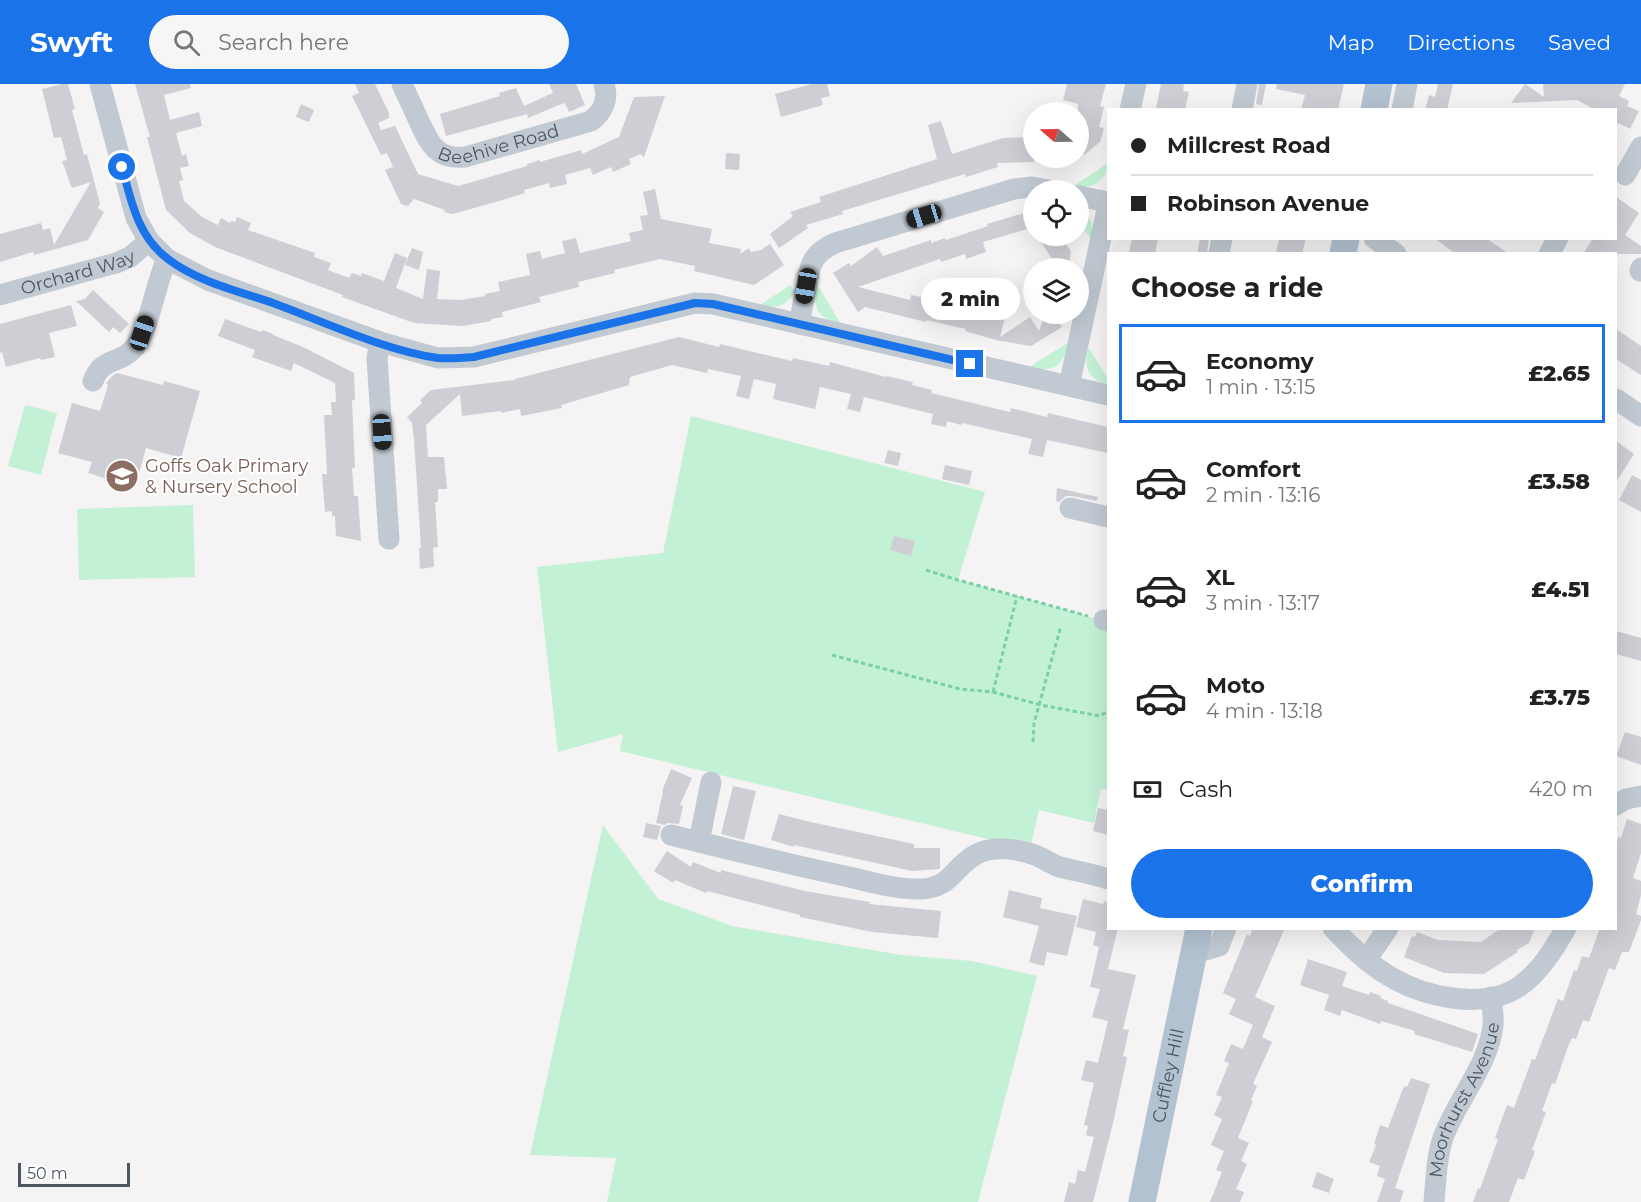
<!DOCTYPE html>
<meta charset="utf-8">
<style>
body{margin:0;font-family:Montserrat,sans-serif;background:#f6f6f6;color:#222;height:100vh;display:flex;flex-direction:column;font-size:22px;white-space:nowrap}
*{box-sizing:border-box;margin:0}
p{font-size:20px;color:#767676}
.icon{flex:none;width:33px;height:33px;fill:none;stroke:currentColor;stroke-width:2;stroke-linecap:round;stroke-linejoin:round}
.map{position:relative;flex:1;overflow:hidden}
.details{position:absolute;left:1107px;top:168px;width:510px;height:678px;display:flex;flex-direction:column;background:#fff;border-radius:0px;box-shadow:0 6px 24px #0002}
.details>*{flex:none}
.guide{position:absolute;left:1107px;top:24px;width:510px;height:132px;border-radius:0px;box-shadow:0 6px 24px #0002;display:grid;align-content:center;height:132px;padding:0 24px;background:#fff}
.needle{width:39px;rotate:290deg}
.buttons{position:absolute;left:1023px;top:18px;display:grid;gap:12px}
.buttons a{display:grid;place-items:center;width:66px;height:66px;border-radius:50%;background:#fff;box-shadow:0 6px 24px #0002;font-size:30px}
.scale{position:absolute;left:18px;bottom:15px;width:112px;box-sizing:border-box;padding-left:6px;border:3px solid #4a5661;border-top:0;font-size:16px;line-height:21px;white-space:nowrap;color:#4a5661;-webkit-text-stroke:4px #fff;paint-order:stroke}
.end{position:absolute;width:27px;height:27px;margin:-14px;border:8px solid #1a73e8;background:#fff;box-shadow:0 0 0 3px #fff}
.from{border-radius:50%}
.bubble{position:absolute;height:42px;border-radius:21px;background:#fff;box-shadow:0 6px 24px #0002;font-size:20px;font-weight:800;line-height:42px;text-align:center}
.car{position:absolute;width:18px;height:36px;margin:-18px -9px;border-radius:8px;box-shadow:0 0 4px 2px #0007;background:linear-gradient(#222 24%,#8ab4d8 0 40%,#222 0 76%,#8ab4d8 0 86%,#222 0)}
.guide b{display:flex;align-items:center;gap:21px;height:57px;font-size:22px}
.guide b+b{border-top:2px solid #e0e0e0}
.guide i{width:15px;height:15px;background:#222}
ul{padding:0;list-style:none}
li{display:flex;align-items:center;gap:18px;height:99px;margin:0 12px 9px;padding:0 12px;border:3px solid transparent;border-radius:0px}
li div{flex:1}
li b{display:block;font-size:22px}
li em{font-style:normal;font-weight:800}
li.selected{border-color:#1a73e8}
li>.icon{width:54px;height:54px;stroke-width:1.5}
h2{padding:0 24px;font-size:27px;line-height:72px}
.pay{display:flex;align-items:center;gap:15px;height:66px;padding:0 24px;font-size:22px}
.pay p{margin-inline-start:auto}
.cta{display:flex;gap:12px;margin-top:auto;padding:12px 24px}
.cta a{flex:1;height:69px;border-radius:36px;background:#1a73e8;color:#fff;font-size:24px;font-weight:800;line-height:69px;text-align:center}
header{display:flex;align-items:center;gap:36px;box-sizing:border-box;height:84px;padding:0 30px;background:#1a73e8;color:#fff}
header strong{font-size:28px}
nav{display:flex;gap:33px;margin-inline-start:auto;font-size:21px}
.search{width:420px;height:54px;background:#f6f6f6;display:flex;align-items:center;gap:15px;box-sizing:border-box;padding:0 21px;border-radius:33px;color:#767676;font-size:22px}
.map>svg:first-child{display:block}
.green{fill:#c3f1d5}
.building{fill:#cdcfd5}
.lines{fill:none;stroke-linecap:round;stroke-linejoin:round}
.path{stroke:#7ad0a6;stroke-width:3;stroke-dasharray:4.5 3;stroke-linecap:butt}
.minor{stroke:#c1cad2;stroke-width:21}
.major{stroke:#b3c2d1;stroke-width:27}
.route{stroke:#1a73e8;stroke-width:8}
.labels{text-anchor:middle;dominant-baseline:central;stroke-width:4.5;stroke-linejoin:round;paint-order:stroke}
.street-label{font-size:18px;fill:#4a5661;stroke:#fff}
.education-label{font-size:18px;fill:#785e54;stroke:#fff;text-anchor:start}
</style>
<header>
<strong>Swyft</strong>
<div class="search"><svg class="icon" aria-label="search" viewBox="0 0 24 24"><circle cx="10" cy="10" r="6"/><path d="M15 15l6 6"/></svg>Search here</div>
<nav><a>Map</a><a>Directions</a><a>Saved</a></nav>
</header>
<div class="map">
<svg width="1641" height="1118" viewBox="0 0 1641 1118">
<rect width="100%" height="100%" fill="#f5f3f3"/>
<g class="green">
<path d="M1108 79C1106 98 1091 106 1074 102Z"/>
<path d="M1078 124C1092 131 1094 142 1091 156L1079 137Z"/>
<path d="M817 200 841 240C815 234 813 223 817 200Z"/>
<path d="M790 201 795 208C786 222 777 225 760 221Z"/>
<path d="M1069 258C1063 282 1054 289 1029 283Z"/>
<path d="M1088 263 1108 295V301C1088 295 1083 283 1088 263Z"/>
<path d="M25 321 57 329 41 391 8 382Z"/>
<path d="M691 332 985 408 958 496 1108 538V706L1101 705 1094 739 1039 726 1030 765 620 667 623 650 558 668 537 483 663 469Z"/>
<path d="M193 421 195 493 79 496 77 425Z"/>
<path d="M603 741 658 815 732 842 901 871 972 877 1037 892 978 1118H607L616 1074 530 1071Z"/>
</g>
<g class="building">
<path d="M62 0H68L75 25 72 26 84 71 87 70 100 120 98 124 104 128 88 156 34 171 33 168 0 178V150L41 139 43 146 50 144 54 161 91 98 72 104 62 77 67 76 61 53 54 54 42 5Z"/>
<path d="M135 0H190L191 4 164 11 170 36 199 28 202 42 176 49 182 72 186 70 189 82 180 84 183 96 179 97 184 117 202 133 218 141 221 134 230 139 231 137 235 138 237 133 251 139 248 146 315 169 314 173 331 179 328 186 349 194 352 189 361 192 362 189 384 197 395 169 407 174 396 204 423 215 427 185 440 187 437 215 461 216 485 212V210L500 207 498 198 530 191 526 170 540 167 542 175 565 169 562 157 576 154 580 169 631 157 629 149 643 146 640 132 648 131 643 108 655 105 661 135 712 145 709 159 741 165 740 170 749 164 751 168 761 166 770 160 784 181 754 201 694 187 695 182 660 175 614 186 615 189 578 198 579 203 539 213 541 218 502 228 503 233 491 235V237L463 242 414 239 342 213 343 211 215 163 190 149 166 126 147 53H150Z"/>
<path d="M355 0H375L389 29V34L378 39 381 46 395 42 418 90 458 102 527 82V80L540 76V78L581 66 582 70 619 53 634 13 665 12 644 73 640 70 629 75 631 80 613 88 611 83 593 91 590 84 565 91 567 100 550 104 549 99 524 106 525 109 506 115 453 130 444 128 445 126 414 115 408 122 401 120 385 86 393 83 387 69 381 71 352 12 359 9Z"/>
<path d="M549 0H576L585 21 569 28 565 19 559 21 528 34 527 30 446 52 440 30 500 12 499 9 516 4 524 22 553 9Z"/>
<path d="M812 0H827L830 12 821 14 823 21 781 33 775 10Z"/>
<path d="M1067 0H1106L1100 22 1104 23 1099 43 1104 44 1100 58 1084 71 1083 68 1078 71V20L1063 16Z"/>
<path d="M1161 0H1184L1183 7 1189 8 1185 26 1156 24Z"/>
<path d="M1259 0H1266L1262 21 1256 20Z"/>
<path d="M1277 0H1344L1338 26H1301L1305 11 1276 5Z"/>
<path d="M1438 0H1453L1447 26H1425L1429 11 1435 13Z"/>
<path d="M1525 0 1544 13 1543 0H1625L1619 12 1629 17 1627 22 1639 27 1630 45 1618 39 1616 43V26H1596L1577 16 1511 19Z"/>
<path d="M301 20 314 26 309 38 296 33Z"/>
<path d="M941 37 952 70 1003 54 1034 53V78L997 79 998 83 966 93 965 90 842 127 843 130 806 141 808 144 779 164 770 150 793 132 790 128 821 118 819 113 937 75 928 41Z"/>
<path d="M726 69 740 70 739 86 725 85Z"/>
<path d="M1616 113 1639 129 1625 151 1641 162V170H1583L1593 154H1616Z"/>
<path d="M1024 129 1034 132V143L983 158 986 168 966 175 965 170 941 178 940 175 858 203 910 216 911 211 1006 230 1000 253 1030 233 1039 247 1045 230H1058L1056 235 1062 243 1031 262 996 256 965 247 966 245 926 236V238L865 223 858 228 833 189 849 179 851 182 877 163 883 172 931 156V159L945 154 946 156 988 142 987 140Z"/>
<path d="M1037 152H1060L1071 167 1068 184H1058Z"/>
<path d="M1132 154H1158L1155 170H1129Z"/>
<path d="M1200 154H1209L1207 170H1197Z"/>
<path d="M1279 154H1306L1302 170H1276Z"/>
<path d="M1434 154H1486L1509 170H1456Z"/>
<path d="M412 164 423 168 419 186 405 181Z"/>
<path d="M93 206 129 240 120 249 113 243 109 248 76 217 85 215Z"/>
<path d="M71 221 77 242 49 249 55 273 41 276 40 274 6 283 2 268 0 269V240Z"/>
<path d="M225 235 261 248 262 246 273 250V251L303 263 354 289 355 316H352L355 384H352L354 412H358L361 457 336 452 335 432H332V427L325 428 322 390H327L324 331H332L331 318H336L335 299 294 279 291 287 252 273 255 266 218 252Z"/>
<path d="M1616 245 1641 262V291L1616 275Z"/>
<path d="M679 253 719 263 720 260 792 277 793 274 829 282 830 278 886 293V292L913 298 912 301 932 306 931 309 1010 328 1011 324 1047 333 1048 329 1108 343V369L1047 356 1043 373 1028 370 1032 355 962 339 961 341 947 337 946 343 931 340 933 330 864 313 860 328 847 325 851 310 820 303 815 325 773 315 776 300 754 295 749 315 736 312 741 292 708 285 707 289 672 281 630 293 629 301 561 321 562 324 521 332 520 325 501 329V327L462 332 460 310 426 341 428 373H444L447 405H438V418H435L438 463 433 464 434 483 420 485 419 464H421L414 355 412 339 407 333 422 319 420 316 431 306 515 296V295Z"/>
<path d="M117 289 163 301 164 297 200 307 181 374 146 364 138 393 124 389 121 399 88 389 92 378 58 369 72 319 100 327 108 301 106 300 111 293Z"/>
<path d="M1616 357 1634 370 1616 398Z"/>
<path d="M888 366 901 369 898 382 884 379Z"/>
<path d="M945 381 972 387 969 401 942 395Z"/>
<path d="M1632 391 1641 396V428L1619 416Z"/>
<path d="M1057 404 1098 413 1097 417 1072 412H1066L1059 418 1056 417Z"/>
<path d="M894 452 915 457 911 472 890 466Z"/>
<path d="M1616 547 1641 554V577L1616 570Z"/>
<path d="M1625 648 1641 653V681L1616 672Z"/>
<path d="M671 685 692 694 680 721 683 722 679 740 668 739 664 741 656 739 663 708 662 707Z"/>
<path d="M733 702 756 707 744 756 721 750Z"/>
<path d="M1098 724 1108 726V751L1093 747Z"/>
<path d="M779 730 806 737 914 760V764H940V785L912 787 794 761V763L771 756Z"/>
<path d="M1627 735 1641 740V769L1633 794 1641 797V811L1636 830 1641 832V836L1629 868H1622L1615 886 1609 884 1589 938 1583 936 1576 955 1572 954 1569 960 1555 1000 1552 999 1542 1027 1546 1028 1532 1066 1535 1067 1524 1096 1518 1094 1509 1118H1473L1478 1104 1480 1105 1498 1055 1495 1054 1507 1021 1514 1024 1532 975 1535 976 1558 915 1563 917 1574 886 1577 887 1582 872 1589 874 1600 844H1616V761L1618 753 1621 754Z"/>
<path d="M646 739 661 742 657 756 643 753Z"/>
<path d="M667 767 691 783 693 778 721 789V786L805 807 870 818 869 820 941 827 938 854 872 848 800 833V831L707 807 706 809 675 796 673 799 654 787Z"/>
<path d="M1009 806 1042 814 1040 824 1077 832 1067 872 1047 868 1044 882 1029 878 1039 842 1003 833Z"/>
<path d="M1083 815 1103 820 1102 825 1104 817 1108 818V844H1118L1108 885 1136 891 1123 945 1129 946 1123 972 1127 973 1114 1035 1093 1118H1064L1069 1098 1075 1100 1078 1086 1085 1088 1094 1053 1086 1051 1088 1042 1084 1041 1094 999 1081 996 1086 976 1098 979 1108 937 1092 933 1100 905 1090 903 1099 863 1093 861 1096 848 1076 843Z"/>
<path d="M1253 844H1285L1255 913 1275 922 1262 953 1272 958 1253 1000 1257 1002 1251 1016 1253 1017 1238 1054 1249 1059 1241 1077 1247 1080 1236 1105 1244 1108 1240 1118H1210L1222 1088 1216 1086 1224 1067 1211 1061 1222 1035 1214 1031 1222 1013 1216 1011 1229 979 1224 977 1231 960 1243 965 1253 941 1229 930 1236 915 1223 909 1247 850 1250 852Z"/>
<path d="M1501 844H1535L1529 859 1517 866 1518 868 1484 890 1444 889 1404 873 1412 852 1415 853 1417 848 1438 856 1481 858Z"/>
<path d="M1308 875 1347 888 1342 902 1369 911 1370 908 1381 912 1380 914 1388 917V919L1478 950 1472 968 1414 950 1415 947 1381 937 1380 940 1342 926 1340 932 1324 926 1329 911 1300 901Z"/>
<path d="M1411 994 1430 1000 1395 1104 1404 1107 1400 1118H1377L1385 1095 1377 1092 1380 1082 1369 1078 1376 1061 1374 1060 1380 1041 1388 1044 1404 1002 1407 1003Z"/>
<path d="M1317 1088 1334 1095 1329 1109 1312 1103Z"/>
</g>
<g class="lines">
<g class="path">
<path d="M926 486 958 496 1088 532"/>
<path d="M832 571 960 605 993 608 1041 621 1100 632 1108 627"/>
<path d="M993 608 1017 512"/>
<path d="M1033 658 1034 639 1061 542"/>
</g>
<g class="minor">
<path d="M100 0 136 134 149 157 167 175 208 196 380 258 438 274 474 273 695 219 713 220 1108 311"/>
<path id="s1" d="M402 0C407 12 413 23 418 35 429 58 435 76 465 73L591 37C603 28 609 15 604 0"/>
<path d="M1130 26 1136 0"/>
<path d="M1242 26 1247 0"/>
<path d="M1402 26 1407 0"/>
<path d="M1625 91 1641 63"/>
<path d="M1078 112 1108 118"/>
<path d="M1374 154 1396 170"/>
<path d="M1219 170 1222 154"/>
<path d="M1549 170 1558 154"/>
<path d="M1640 187 1641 184"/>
<path id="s2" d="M0 211 116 179 130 173 149 157"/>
<path d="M799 240 810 184C814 171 823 165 835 159L1014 105 1032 103 1049 106"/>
<path d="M380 258 377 274 389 455"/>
<path d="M93 297C104 271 119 282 135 263 150 243 155 200 167 175"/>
<path d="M1069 302 1108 121"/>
<path d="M1616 315 1641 332"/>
<path d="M1070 424 1108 433"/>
<path d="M1104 536 1108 537"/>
<path d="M1616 721 1626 715 1641 712"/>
<path d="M671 751C727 765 783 779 840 791 865 796 894 806 921 805 952 804 953 782 977 770 993 761 1018 765 1035 771 1043 774 1051 780 1060 783 1076 787 1093 790 1108 795"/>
<path d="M699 758 711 698"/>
<path d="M1333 844C1350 862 1368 880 1389 892 1424 913 1484 927 1520 902 1540 888 1554 865 1566 844"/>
<path d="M1195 864 1206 866 1219 862 1226 844"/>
<path d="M1366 876 1388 844"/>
<path id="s3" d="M1434 1118C1436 1097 1436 1074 1443 1054 1456 1017 1489 981 1493 941 1494 932 1492 923 1491 913"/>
</g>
<g class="major">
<path d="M1374 26 1379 0"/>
<path d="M1343 170 1346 154"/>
<path id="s4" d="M1142 1118 1199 844"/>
</g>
</g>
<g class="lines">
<path class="route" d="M122 83C131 117 138 153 168 175 198 198 238 207 273 219 322 237 386 267 438 274 450 275 462 274 474 273L695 219 713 220 970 280"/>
</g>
<defs>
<g id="school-disc" transform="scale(1.725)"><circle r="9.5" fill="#8d6e63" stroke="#fff"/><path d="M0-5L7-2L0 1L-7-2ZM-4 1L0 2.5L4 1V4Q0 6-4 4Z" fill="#fff"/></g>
</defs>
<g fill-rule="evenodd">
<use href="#school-disc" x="122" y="392"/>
</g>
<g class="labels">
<g class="street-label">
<text stroke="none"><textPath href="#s1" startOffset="140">Beehive Road</textPath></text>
<text stroke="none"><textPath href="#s2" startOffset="81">Orchard Way</textPath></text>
<text stroke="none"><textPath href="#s4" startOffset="129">Cuffley Hill</textPath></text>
<text stroke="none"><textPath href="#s3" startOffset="108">Moorhurst Avenue</textPath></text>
</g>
<g class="education-label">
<text x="145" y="382">Goffs Oak Primary<tspan x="145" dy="21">&amp; Nursery School</tspan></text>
</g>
</g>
</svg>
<div class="buttons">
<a><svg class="needle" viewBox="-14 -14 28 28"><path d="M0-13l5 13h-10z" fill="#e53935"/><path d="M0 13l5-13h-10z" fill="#767676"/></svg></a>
<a><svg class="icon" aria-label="locate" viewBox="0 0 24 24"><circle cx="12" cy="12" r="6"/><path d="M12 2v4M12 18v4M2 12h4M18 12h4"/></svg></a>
<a><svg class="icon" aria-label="layers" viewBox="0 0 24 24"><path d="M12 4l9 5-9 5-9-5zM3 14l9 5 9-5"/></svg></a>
</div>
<div class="scale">50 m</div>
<i class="end from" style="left:122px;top:83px"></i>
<i class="end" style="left:970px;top:280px"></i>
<div class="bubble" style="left:921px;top:194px;width:99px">2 min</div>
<i class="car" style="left:924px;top:132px;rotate:253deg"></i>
<i class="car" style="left:806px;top:202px;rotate:190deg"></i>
<i class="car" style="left:142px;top:249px;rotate:18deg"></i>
<i class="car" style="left:382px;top:348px;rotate:176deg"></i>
<div class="guide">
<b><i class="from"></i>Millcrest Road</b>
<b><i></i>Robinson Avenue</b>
</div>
<section class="details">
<h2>Choose a ride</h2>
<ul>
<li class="selected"><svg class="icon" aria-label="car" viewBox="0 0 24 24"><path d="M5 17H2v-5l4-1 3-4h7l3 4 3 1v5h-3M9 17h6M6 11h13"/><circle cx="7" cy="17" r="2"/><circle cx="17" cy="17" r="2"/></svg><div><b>Economy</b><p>1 min · 13:15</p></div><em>£2.65</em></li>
<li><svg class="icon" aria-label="car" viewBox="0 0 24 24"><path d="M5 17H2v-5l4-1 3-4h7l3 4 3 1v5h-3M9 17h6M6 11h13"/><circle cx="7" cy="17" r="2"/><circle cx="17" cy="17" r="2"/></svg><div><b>Comfort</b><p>2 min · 13:16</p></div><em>£3.58</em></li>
<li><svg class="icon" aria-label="car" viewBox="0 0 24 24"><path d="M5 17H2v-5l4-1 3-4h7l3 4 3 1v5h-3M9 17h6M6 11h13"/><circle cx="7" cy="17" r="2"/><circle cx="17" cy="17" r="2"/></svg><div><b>XL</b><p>3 min · 13:17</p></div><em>£4.51</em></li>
<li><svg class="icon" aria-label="car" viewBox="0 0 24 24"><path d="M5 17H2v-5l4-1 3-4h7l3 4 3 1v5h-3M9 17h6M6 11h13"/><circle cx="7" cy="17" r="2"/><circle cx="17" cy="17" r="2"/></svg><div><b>Moto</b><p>4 min · 13:18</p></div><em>£3.75</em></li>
</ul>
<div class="pay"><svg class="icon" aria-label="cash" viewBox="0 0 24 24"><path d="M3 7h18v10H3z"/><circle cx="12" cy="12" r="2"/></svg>Cash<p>420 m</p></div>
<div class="cta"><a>Confirm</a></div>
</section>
</div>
